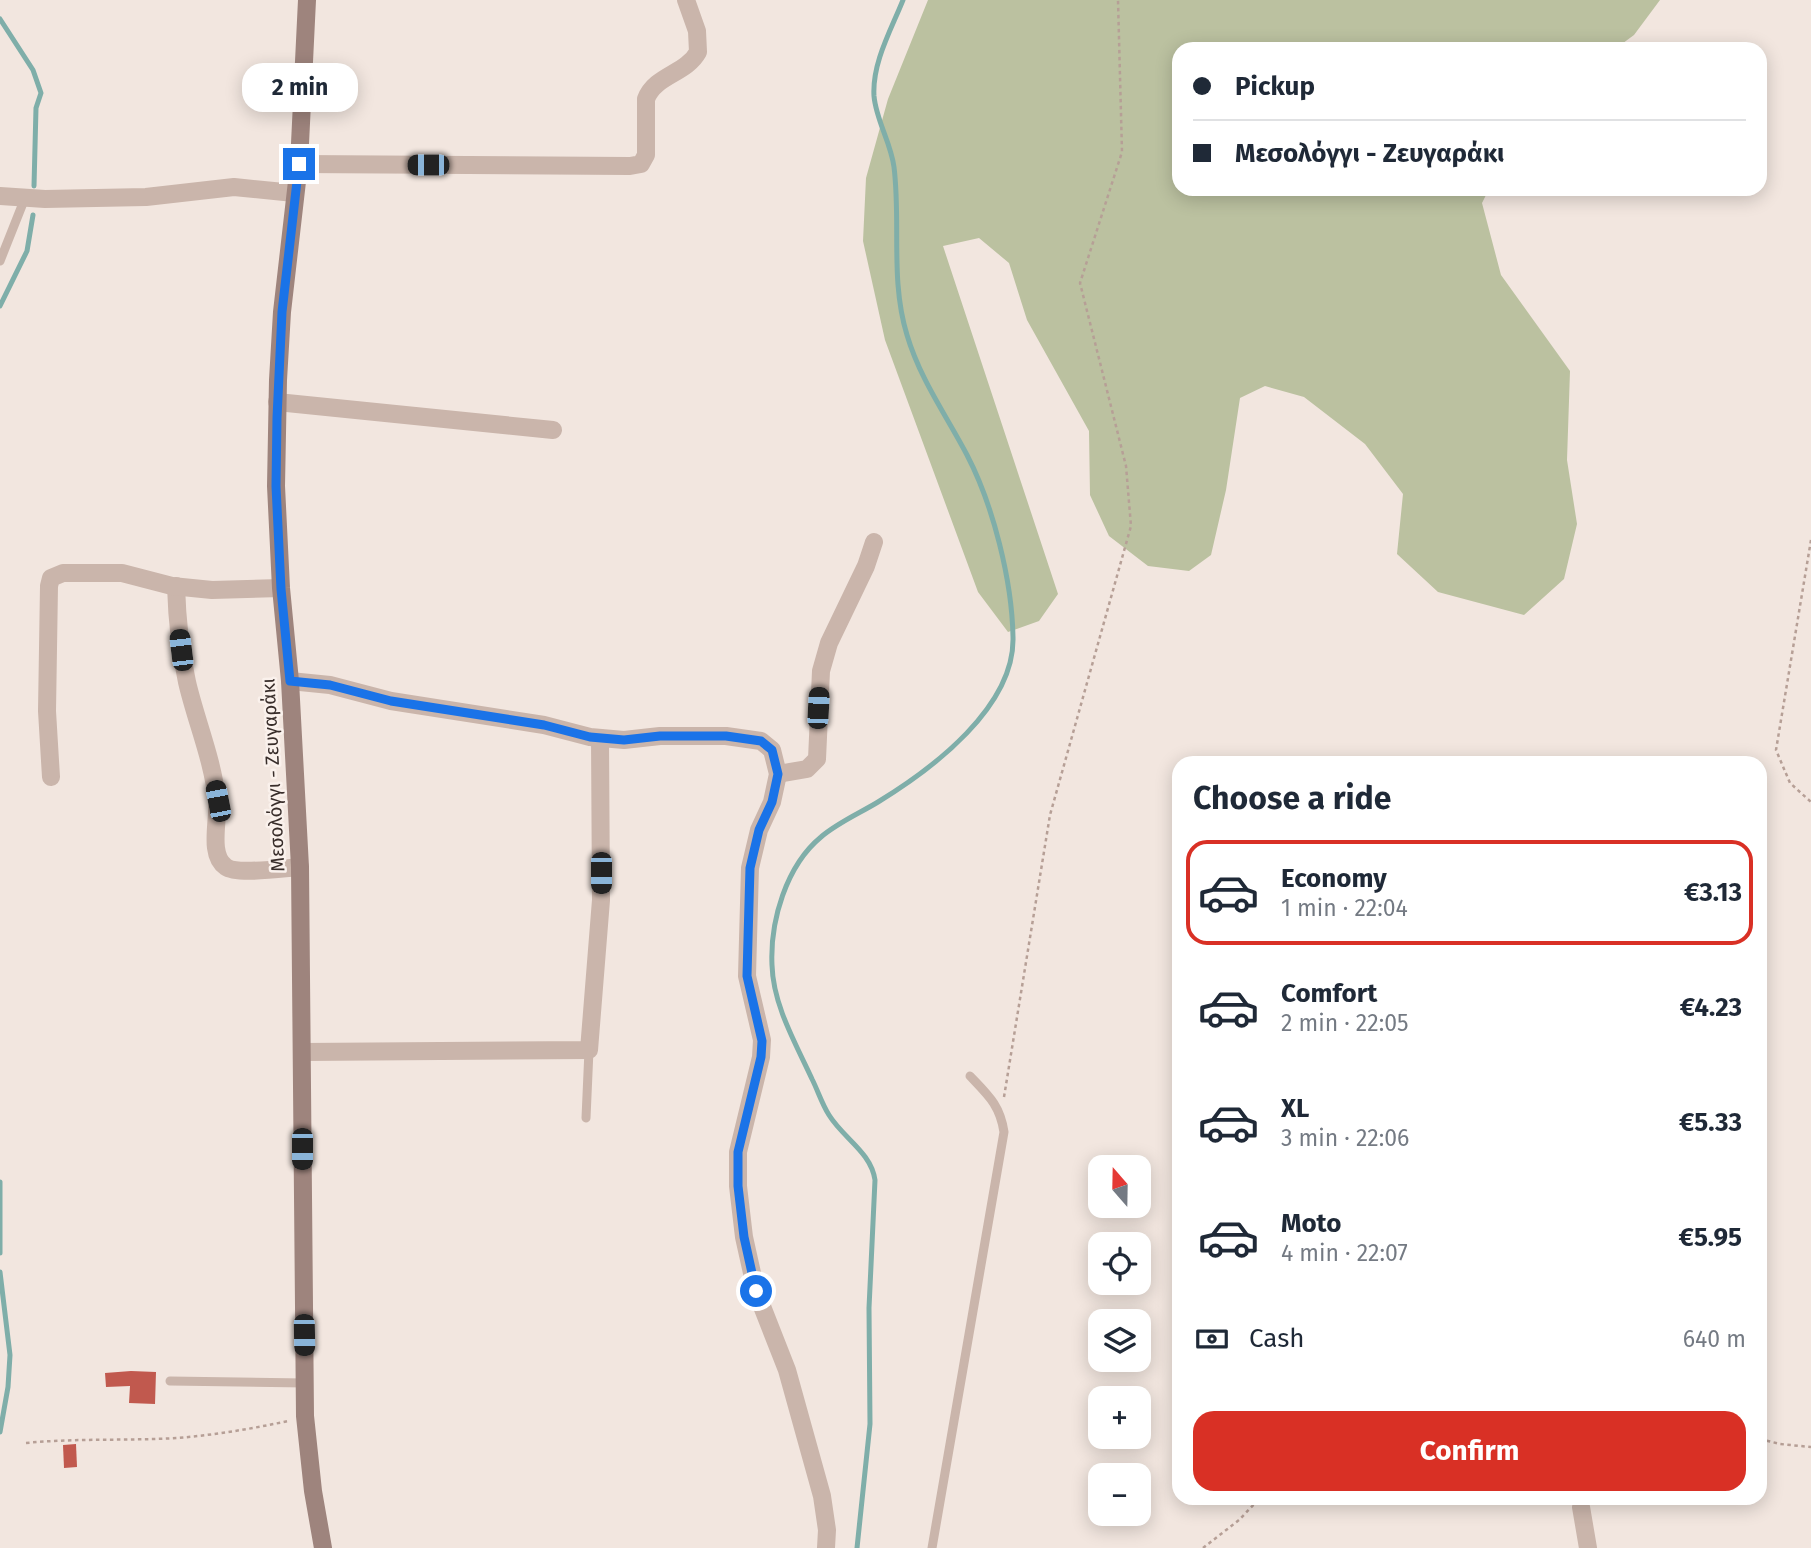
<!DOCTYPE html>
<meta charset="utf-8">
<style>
body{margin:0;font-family:"Fira Sans",sans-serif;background:#f2f2f3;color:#1f2937;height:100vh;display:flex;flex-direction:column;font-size:26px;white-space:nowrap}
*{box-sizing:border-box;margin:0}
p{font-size:23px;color:#747a83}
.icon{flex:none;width:38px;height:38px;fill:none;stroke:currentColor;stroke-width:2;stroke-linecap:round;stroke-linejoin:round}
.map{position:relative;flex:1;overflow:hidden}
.panel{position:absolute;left:1172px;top:756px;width:595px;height:749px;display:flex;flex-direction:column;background:#fff;border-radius:21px;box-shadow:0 4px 18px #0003}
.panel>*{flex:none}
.banner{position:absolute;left:1172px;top:42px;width:595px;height:154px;border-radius:21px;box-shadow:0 4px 18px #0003;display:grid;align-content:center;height:154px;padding:0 21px;background:#fff}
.needle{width:46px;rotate:340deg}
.controls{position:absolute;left:1088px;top:1155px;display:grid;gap:14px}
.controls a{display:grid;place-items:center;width:63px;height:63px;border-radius:14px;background:#fff;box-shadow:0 4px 18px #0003;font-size:35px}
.end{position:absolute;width:32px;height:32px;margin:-16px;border:9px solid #1a73e8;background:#fff;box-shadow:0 0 0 4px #fff}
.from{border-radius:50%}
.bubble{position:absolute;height:49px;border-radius:21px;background:#fff;box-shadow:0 4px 18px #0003;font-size:23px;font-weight:700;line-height:49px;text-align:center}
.car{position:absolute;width:21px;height:42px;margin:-21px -10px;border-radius:9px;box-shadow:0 0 5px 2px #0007;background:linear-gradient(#222 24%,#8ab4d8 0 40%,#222 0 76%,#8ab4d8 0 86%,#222 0)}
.banner b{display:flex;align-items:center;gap:24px;height:66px;font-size:26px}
.banner b+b{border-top:2px solid #e0e1e3}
.banner i{width:18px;height:18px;background:#1f2937}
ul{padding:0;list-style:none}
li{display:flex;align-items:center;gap:21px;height:105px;margin:0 14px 10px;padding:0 7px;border:4px solid transparent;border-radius:21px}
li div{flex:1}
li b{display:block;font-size:26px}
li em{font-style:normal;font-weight:700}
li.active{border-color:#d93025}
li>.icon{width:63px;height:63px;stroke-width:1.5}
h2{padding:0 21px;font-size:32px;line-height:84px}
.pay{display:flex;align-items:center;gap:18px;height:77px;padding:0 21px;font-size:26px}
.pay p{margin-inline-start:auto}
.button{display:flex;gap:14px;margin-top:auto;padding:14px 21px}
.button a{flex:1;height:80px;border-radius:21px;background:#d93025;color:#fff;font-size:28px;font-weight:700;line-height:80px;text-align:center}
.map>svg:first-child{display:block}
.green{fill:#bbc1a0}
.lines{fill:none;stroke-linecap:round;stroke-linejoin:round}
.stream{stroke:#7faea9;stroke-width:5}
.building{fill:#c1594e}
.path{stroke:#b69f96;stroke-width:2.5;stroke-dasharray:3.5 3.5;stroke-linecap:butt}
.lane{stroke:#cab5ab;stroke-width:9}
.street{stroke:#cab5ab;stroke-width:18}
.secondary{stroke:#9e847d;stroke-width:18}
.route{stroke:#1a73e8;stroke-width:9}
.labels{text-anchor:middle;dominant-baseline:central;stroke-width:5;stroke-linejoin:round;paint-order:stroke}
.street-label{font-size:19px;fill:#382d2a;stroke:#faf1ec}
</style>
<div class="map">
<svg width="1811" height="1548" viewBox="0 0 1811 1548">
<rect width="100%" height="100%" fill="#f2e6df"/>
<path class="green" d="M928 0H1660L1634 35 1615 49H1180V189H1489L1482 203 1501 275 1570 371 1567 460 1577 524 1564 579 1524 615 1438 592 1397 554 1403 494 1365 444 1304 397 1265 386 1240 398 1226 490 1211 555 1189 571 1148 566 1109 536 1090 495 1089 431 1027 320 1009 263 979 238 943 246 1058 594 1039 621 1008 632 978 592 885 340 863 241 866 178 888 99Z"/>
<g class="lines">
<g class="stream">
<path d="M0 19 33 70 41 93 36 108 34 186"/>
<path d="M0 306 27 251 33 215"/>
<path d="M0 1182V1253"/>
<path d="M0 1272 10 1355 8 1387 0 1432"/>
<path d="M857 1548 870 1424 869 1308 875 1180C871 1152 843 1138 829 1115 822 1104 818 1091 812 1079 796 1044 773 1005 772 965 770 921 786 866 821 837 837 823 860 813 878 802 932 769 1015 707 1013 637 1012 580 993 505 967 455 946 415 920 379 907 335 890 280 901 223 894 167 891 143 876 120 874 96 872 63 891 30 903 0"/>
</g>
</g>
<g class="building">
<path d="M131 1371 156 1372 155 1404 129 1403 130 1386 106 1387 105 1373Z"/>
<path d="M76 1444 77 1467 64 1468 63 1445Z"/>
</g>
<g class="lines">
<g class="path">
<path d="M1811 540 1776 750 1790 783 1811 802"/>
<path d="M1004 1097 1050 815 1131 526 1126 466 1080 283 1122 152 1118 0"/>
<path d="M1760 1439 1780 1444 1811 1447"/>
<path d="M26 1443C77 1438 126 1441 177 1438 214 1435 251 1429 288 1421"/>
<path d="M1203 1548 1239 1520 1260 1498"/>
</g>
<g class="lane">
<path d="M0 261 25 198"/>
<path d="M586 1118 589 1050"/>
<path d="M170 1381 305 1383"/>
<path d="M932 1548 1004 1132C1000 1105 988 1095 970 1076"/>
</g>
<g class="street">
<path d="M299 164 630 166 641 164 646 155V99C655 75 686 74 698 52L697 31 686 0"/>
<path d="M0 196 45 199 146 197 234 187 294 193"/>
<path d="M277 402 553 430"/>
<path d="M176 586C177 618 180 650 187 682 196 721 213 760 217 801 219 820 208 855 226 867 237 875 285 868 300 867"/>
<path d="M290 681 330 685 391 701 544 725 590 737 624 740 660 736H726L761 741 772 750 778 774 772 802 759 830 750 868 748 939 747 976 762 1040 761 1057 738 1152V1186L744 1237 756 1291 787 1370 822 1496 827 1530 826 1548"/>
<path d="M778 774 807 769 817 759 821 671 829 643 866 566 874 542"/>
<path d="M51 777 47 711 49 586 51 578 63 573H122L172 586 212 590 281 588"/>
<path d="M302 1052 589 1050 601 900 600 738"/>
<path d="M1581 1507 1588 1548"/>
</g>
<path class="secondary" d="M307 0 299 164 282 312 278 380 276 486 281 588 290 681 300 867 305 1416 313 1491 323 1548"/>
</g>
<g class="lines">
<path class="route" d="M299 164 282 312 277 418 276 486 281 589 290 681 330 685 391 701 544 725 590 737 624 740 660 736H726L761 741 772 750 778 774 772 802 759 830 750 868 748 939 747 976 762 1041 761 1057 738 1152V1186L744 1237 756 1291"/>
</g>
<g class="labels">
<g class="street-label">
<text transform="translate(273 775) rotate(-93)">Μεσολόγγι - Ζευγαράκι</text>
</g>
</g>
</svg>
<div class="controls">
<a><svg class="needle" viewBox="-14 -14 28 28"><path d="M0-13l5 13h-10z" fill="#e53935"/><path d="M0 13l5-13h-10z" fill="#747a83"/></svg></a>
<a><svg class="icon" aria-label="locate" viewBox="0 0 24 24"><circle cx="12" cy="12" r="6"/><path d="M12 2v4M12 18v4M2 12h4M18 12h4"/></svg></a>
<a><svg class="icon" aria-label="layers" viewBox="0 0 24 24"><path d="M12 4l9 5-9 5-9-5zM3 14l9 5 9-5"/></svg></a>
<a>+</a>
<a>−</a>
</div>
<i class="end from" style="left:756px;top:1291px"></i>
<i class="end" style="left:299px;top:164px"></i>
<div class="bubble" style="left:242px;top:63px;width:116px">2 min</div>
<i class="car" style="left:428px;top:165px;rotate:270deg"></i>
<i class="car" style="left:181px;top:650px;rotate:353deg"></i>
<i class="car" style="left:818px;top:708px;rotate:3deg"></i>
<i class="car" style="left:218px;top:801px;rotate:349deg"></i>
<i class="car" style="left:601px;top:873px;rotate:180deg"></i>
<i class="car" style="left:302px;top:1149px;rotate:180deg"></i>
<i class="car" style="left:304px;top:1335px;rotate:179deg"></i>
<div class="banner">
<b><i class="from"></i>Pickup</b>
<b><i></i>Μεσολόγγι - Ζευγαράκι</b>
</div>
<section class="panel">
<h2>Choose a ride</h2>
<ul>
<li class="active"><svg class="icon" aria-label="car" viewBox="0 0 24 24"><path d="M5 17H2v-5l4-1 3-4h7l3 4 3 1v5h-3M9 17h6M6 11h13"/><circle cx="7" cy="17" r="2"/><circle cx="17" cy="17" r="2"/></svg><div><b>Economy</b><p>1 min · 22:04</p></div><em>€3.13</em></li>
<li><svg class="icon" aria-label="car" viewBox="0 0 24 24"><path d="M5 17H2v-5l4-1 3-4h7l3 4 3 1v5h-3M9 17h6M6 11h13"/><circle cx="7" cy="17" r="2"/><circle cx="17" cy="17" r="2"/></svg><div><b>Comfort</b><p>2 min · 22:05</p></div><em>€4.23</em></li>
<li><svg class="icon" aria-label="car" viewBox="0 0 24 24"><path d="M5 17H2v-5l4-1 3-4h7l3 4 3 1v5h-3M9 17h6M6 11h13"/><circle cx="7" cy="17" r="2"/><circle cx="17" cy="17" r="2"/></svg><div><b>XL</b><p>3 min · 22:06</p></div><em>€5.33</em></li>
<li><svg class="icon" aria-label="car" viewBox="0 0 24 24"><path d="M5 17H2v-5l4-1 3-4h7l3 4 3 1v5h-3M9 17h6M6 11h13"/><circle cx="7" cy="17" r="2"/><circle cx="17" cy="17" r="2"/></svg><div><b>Moto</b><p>4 min · 22:07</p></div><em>€5.95</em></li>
</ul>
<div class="pay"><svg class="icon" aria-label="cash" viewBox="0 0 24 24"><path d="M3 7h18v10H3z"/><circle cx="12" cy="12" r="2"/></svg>Cash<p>640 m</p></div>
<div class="button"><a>Confirm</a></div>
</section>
</div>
